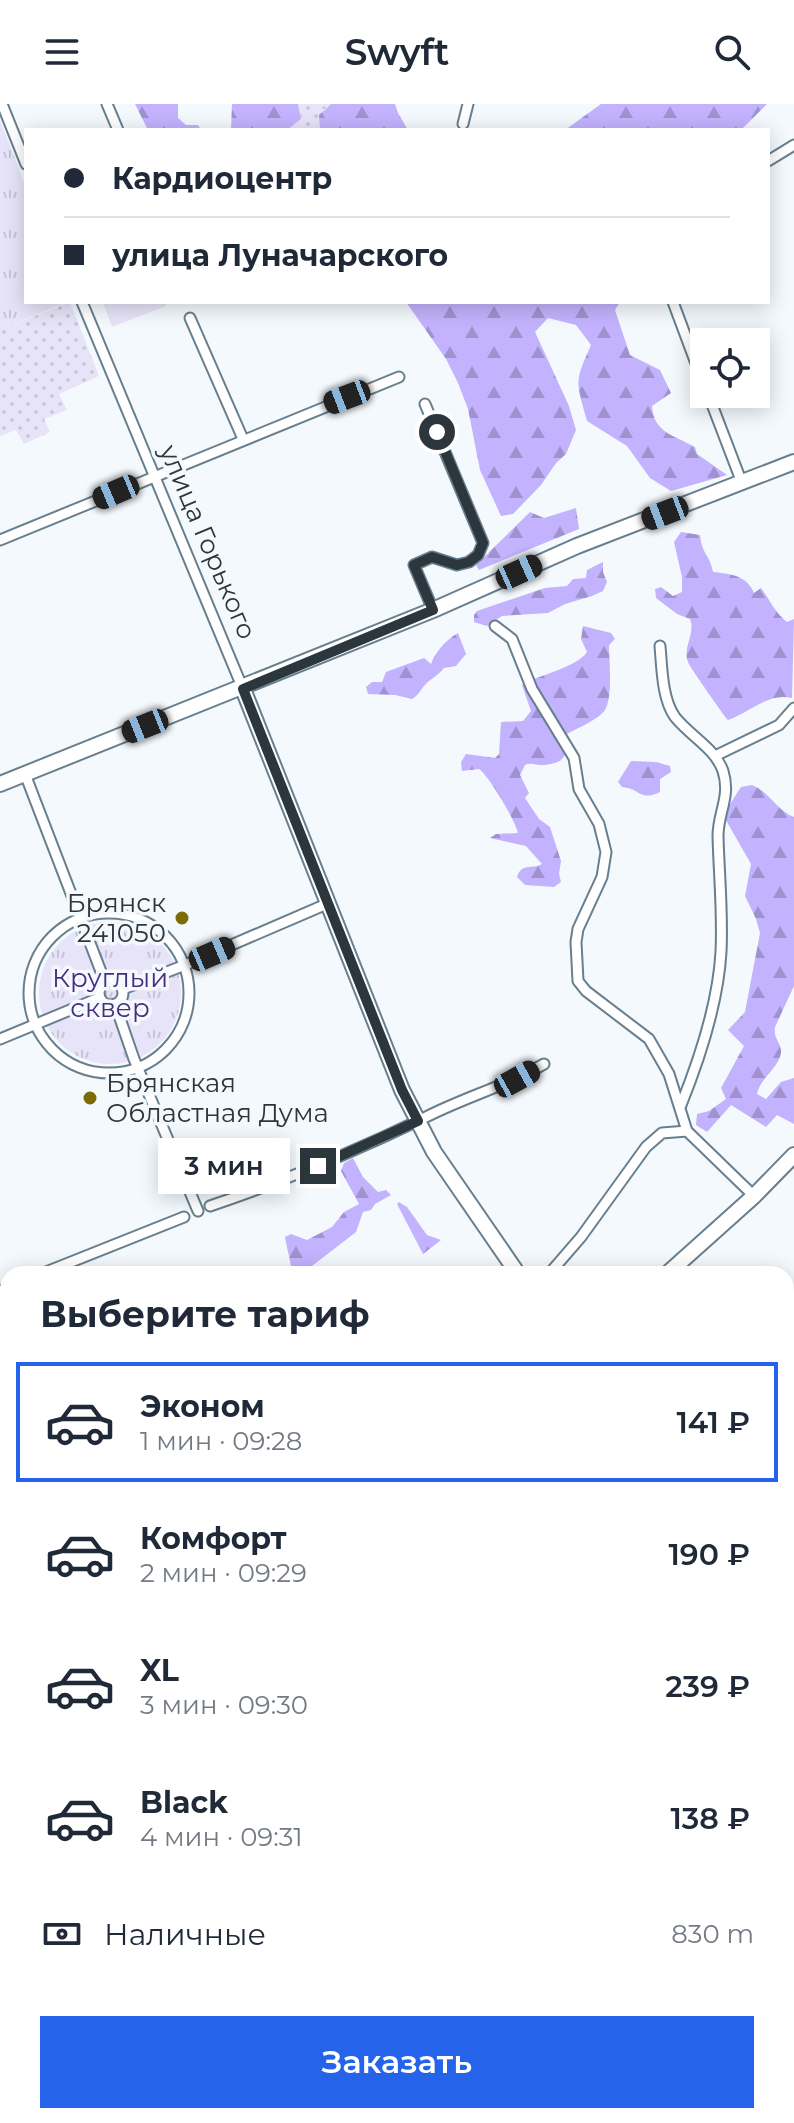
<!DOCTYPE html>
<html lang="ru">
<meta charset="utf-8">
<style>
body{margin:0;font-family:Montserrat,sans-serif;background:#f6f6f7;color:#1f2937;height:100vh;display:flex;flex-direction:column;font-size:30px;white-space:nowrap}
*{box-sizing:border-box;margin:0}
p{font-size:26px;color:#747a83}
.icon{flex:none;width:44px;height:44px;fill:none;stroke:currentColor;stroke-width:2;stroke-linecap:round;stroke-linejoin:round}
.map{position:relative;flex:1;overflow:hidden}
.side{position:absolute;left:0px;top:1162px;width:794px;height:858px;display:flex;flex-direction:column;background:#fff;border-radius:24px 24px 0 0;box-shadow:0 4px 20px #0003}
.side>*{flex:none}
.hud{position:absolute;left:24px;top:24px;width:746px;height:176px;border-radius:0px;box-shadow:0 4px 20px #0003;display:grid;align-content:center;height:176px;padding:0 40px;background:#fff}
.tools{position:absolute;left:690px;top:224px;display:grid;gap:16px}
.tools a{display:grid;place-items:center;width:80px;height:80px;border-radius:0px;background:#fff;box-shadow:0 4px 20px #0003;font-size:40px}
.end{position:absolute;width:36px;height:36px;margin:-18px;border:10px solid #2c363d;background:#fff;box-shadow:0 0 0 4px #fff}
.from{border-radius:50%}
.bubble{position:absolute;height:56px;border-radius:0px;background:#fff;box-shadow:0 4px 20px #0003;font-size:26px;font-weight:600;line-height:56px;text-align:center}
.car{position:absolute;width:24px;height:48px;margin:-24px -12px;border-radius:10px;box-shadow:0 0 6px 2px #0007;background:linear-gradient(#222 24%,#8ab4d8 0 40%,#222 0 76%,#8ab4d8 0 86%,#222 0)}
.hud b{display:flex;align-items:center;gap:28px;height:76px;font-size:30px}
.hud b+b{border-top:2px solid #e0e1e3}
.hud i{width:20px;height:20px;background:#1f2937}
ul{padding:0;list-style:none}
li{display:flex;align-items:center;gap:24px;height:120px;margin:0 16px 12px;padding:0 24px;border:4px solid transparent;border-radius:0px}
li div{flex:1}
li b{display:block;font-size:30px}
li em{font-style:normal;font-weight:600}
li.active{border-color:#2563eb}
li>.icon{width:72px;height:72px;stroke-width:1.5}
h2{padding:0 40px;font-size:36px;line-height:96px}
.pay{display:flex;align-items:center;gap:20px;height:88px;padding:0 40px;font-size:30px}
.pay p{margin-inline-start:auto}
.action{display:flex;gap:16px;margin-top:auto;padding:16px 40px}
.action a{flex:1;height:92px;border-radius:0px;background:#2563eb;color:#fff;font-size:32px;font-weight:600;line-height:92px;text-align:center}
header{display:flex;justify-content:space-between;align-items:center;height:104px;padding:0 40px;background:#fff;font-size:36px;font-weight:600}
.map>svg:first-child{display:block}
.grass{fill:url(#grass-dots)}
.forest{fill:url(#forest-firs)}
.park{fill:url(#park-tufts)}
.pitch{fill:#e7e4f9}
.water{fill:url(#water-rules);stroke:#60b0a7;stroke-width:2}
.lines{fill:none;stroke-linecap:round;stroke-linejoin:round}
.street-casing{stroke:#677f8f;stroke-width:13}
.secondary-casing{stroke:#677f8f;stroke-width:18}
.primary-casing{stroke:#677f8f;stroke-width:18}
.street{stroke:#fff;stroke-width:9}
.secondary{stroke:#fff;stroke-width:14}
.primary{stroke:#fff;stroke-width:14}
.route{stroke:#2c363d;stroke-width:10}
.poi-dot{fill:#7b6c06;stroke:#f4f9fd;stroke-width:3}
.labels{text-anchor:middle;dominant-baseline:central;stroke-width:7;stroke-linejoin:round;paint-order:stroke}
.street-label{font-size:26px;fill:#2c363d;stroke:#f4f9fd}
.poi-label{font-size:26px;fill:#2c363d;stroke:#f4f9fd;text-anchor:end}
.park-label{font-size:26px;fill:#482c81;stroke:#f4f9fd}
</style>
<header><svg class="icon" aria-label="menu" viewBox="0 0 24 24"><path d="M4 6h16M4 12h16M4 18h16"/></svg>Swyft<svg class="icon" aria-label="search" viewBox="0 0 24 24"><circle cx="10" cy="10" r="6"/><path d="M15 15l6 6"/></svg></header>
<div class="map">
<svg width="794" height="2019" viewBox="0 0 794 2019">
<defs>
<pattern id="grass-dots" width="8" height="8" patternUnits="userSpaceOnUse" patternTransform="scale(2)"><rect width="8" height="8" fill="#e7e4f9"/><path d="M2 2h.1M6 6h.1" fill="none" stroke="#c6c4d6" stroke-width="1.8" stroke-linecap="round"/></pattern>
<pattern id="forest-firs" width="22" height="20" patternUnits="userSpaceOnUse" patternTransform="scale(2)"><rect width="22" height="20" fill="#c3b2fd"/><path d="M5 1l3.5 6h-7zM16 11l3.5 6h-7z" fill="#9f92ce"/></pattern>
<pattern id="park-tufts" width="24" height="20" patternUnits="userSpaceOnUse" patternTransform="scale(2)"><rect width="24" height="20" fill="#e7e4f9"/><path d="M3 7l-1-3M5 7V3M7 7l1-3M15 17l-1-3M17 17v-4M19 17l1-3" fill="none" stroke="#c6c4d6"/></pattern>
<pattern id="water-rules" width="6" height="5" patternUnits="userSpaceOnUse" patternTransform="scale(2)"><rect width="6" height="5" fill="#76e5d4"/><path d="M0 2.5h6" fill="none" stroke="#66c5b7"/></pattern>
</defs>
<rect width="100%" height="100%" fill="#f4f9fd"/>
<g class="grass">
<path d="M298 0H331L323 6 320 26H287L301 15Z"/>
<path d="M70 198 99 272 59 290 67 306 44 315 50 328 24 340 16 326 0 332V226Z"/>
<path d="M85 2012H475L462 2019H75Z"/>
</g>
<g class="forest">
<path d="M135 0H178V14L186 21H198L201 26H148Z"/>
<path d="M232 0H298L301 15 287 26H231Z"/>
<path d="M331 0H395L398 9 408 26H320L319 11Z"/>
<path d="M601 0H767L741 26H565Z"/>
<path d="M406 198H620L615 206 630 251 660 266 671 289 652 302C653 328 675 332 695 343L697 350 727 371 671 387 650 374 627 342 587 317C576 277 574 279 591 241L576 221 548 214 535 228 569 302 576 326 566 350 556 359 541 381 513 410 501 412 480 366 468 305 458 279 446 255Z"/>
<path d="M576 404 579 425 479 466 476 461 530 408 544 414Z"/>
<path d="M681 428 700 431C702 451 710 451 713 468 730 470 747 471 754 489L761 484C770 496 775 509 787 518L794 515 792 594C769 588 750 608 728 616 725 613 689 562 688 558 682 544 696 529 690 515L677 510 656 494 655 485 661 483 673 492 682 488V473L674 438Z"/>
<path d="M603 458V468L607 478 603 487 592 492 565 500 548 509 502 512 487 522 474 518V511L477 507 545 484 567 482 573 475 586 474 587 466Z"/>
<path d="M583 522 611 529 615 535 609 541C609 556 613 593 605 606 599 615 578 624 567 630 567 650 567 659 544 661 536 662 533 658 525 661L520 671 529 689 525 694 539 715 550 723 561 757 559 770 561 778 554 783 525 781 517 773C522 758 531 766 542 760L526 742 490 734 496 730 518 729C515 716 489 672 479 665L462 667 461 658 466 650 495 654 499 650 501 618 523 617 531 607 522 581C540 570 576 564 587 548L581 535Z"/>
<path d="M458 529 466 550 456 562 444 564C438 572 431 574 425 581 420 586 419 591 412 595L395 591 368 590 366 583 372 578H382L386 568 424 554 431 560C435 548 447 535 458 529Z"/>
<path d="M631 657 656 658 670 662 671 668 660 675V688C639 698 640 684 622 683L618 678Z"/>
<path d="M752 681C770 688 776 706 794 713V882L775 923C773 935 782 939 781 949 778 965 760 974 757 990L766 995 781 978 794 974V1020L777 1011 766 1023 731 1001 707 1028 696 1021 697 1010 709 1007 726 995 721 984 744 942 728 926 745 908 760 829 756 815 745 792 751 760 723 711 741 683Z"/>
<path d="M353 1054 363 1073 378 1088 386 1086 391 1091 375 1100 371 1106 363 1108 356 1128 312 1162V1170H292C291 1157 287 1146 285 1133L291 1130 307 1136 332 1123 344 1108 359 1100 341 1067 344 1059Z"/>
<path d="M399 1098 407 1103 427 1131 441 1136 423 1150 397 1100Z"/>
<path d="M8 1837V1914L0 1919V1843Z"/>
<path d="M470 2012H718L720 2019H468Z"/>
</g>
<g class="park">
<path d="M0 16 26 83V198H67L0 226Z"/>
<circle cx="110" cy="889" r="71"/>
</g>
<path class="pitch" d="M106 198H165L166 202 112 223 103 199Z"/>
<g class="water">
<path d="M794 1554V1624L786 1626V1556Z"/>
<path d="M8 1914V2012H51L40 2019H0V1919Z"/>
</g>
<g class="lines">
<g class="street-casing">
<g id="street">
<path d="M2 0 26 60"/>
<path d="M107 0 118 26"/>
<path d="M463 20 468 0"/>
<path d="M768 57 794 41"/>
<path d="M82 198 243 585"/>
<path d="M673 198 704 281"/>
<path d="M190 214 243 335"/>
<path d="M708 290 742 379"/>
<path d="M425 300 483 439 478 451 469 458 457 461 432 453 414 461 433 506"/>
<path d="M0 436 399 273"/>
<path d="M495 522 512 535 532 585 574 654 579 685 599 720 606 748 602 773 578 825 576 838 578 877 586 887 649 935 669 970 687 1027 754 1092"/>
<path d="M660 542C662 564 662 595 675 613 690 632 715 644 723 667 731 693 718 708 718 732 719 771 723 809 721 848 718 900 700 954 681 1001"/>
<path d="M717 651 779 621 794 604"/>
<path d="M25 670 105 878"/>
<circle cx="109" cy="889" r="80"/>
<circle cx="111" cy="889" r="12"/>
<path d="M123 885 185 861 329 799"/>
<path d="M115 900 134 955 198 1107"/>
<path d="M0 935 99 894"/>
<path d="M210 1102C284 1077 356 1047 426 1013 465 993 506 982 544 960"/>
<path d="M41 1170 184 1113"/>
<path d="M549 1170 581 1133 646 1043 662 1029 687 1027"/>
<path d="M0 1187 8 1184"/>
<path d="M0 1415 8 1412"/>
<path d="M0 1572 8 1589"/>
<path d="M0 1827 8 1821"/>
</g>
</g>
<g class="secondary-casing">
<g id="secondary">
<path d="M243 585 402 986 434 1048 518 1170"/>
<path d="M0 1245 8 1264"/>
<path d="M786 1712 794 1727"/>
<path d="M786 1960 794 1977"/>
</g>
</g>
<g class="primary-casing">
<g id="primary">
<path d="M0 680 433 506 577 442 794 358"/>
<path d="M667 1170 754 1092 794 1051"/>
<path d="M0 1650 8 1644"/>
<path d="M786 1782 794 1802"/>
<path d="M786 1830 794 1846"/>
</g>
</g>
<use href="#street" class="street"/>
<use href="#secondary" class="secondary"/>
<use href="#primary" class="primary"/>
</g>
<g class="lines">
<path class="route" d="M318 1062 418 1017 402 986 243 585 433 506 414 461 432 453 457 461 469 458 478 451 483 439 437 328"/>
</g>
<g class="poi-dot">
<circle cx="182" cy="814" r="8"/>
<circle cx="90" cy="994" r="8"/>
</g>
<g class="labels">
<g class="street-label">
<text transform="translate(208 438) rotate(67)">улица Горького</text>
</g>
<g class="poi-label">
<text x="166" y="799">Брянск<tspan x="166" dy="30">241050</tspan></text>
<text x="106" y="979" text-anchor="start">Брянская<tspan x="106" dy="30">Областная Дума</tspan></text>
</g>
<g class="park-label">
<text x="110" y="874">Круглый<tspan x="110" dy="30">сквер</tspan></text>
</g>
</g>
</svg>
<div class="tools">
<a><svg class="icon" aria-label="locate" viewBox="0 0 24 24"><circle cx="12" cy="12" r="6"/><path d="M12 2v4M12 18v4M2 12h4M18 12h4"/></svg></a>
</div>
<i class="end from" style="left:437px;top:328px"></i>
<i class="end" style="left:318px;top:1062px"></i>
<div class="bubble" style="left:158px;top:1034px;width:132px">3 мин</div>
<i class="car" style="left:347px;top:293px;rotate:249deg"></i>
<i class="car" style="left:116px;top:388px;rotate:247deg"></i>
<i class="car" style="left:665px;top:409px;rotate:249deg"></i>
<i class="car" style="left:519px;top:468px;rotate:66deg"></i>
<i class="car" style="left:145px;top:622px;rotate:248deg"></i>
<i class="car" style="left:212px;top:850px;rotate:67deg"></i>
<i class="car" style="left:517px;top:975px;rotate:61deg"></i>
<div class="hud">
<b><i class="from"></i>Кардиоцентр</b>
<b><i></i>улица Луначарского</b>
</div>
<section class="side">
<h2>Выберите тариф</h2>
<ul>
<li class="active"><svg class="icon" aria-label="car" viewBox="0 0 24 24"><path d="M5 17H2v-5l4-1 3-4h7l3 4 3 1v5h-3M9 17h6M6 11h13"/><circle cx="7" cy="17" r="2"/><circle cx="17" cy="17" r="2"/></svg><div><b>Эконом</b><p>1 мин · 09:28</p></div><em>141 ₽</em></li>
<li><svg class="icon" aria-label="car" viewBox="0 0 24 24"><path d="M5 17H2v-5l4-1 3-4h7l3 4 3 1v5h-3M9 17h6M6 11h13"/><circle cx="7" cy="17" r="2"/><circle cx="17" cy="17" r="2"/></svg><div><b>Комфорт</b><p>2 мин · 09:29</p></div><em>190 ₽</em></li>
<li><svg class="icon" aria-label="car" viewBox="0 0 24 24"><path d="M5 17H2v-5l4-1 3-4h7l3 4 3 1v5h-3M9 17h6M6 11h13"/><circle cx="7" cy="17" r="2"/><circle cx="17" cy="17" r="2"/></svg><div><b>XL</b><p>3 мин · 09:30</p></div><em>239 ₽</em></li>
<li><svg class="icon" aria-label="car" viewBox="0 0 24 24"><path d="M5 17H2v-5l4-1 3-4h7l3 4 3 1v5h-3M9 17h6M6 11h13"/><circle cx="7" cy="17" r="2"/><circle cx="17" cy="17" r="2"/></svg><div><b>Black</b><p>4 мин · 09:31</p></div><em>138 ₽</em></li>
</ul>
<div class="pay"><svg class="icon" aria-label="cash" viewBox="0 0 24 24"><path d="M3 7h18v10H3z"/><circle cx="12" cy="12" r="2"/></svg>Наличные<p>830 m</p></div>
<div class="action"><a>Заказать</a></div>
</section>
</div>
